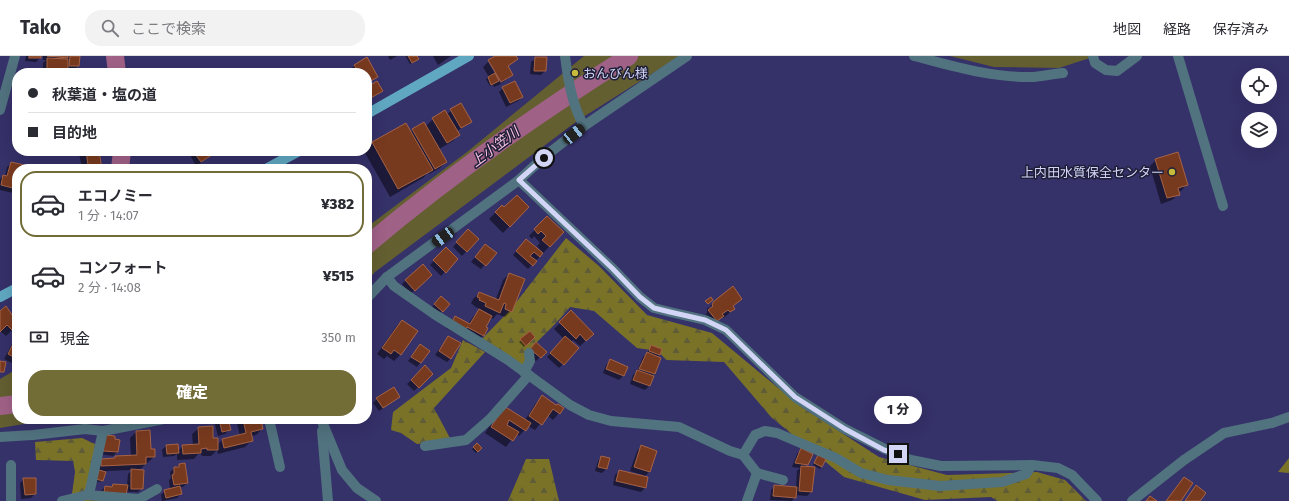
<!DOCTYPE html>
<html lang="ja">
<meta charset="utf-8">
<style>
body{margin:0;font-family:"Fira Sans","Noto Sans JP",sans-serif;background:#f2f2f3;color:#2b2b33;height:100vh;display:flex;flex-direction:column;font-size:15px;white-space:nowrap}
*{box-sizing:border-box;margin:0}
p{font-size:13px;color:#7c7c81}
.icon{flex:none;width:22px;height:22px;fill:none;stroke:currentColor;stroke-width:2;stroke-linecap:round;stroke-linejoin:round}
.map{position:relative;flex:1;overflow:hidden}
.drawer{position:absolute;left:12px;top:108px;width:360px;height:260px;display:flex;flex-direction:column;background:#fff;border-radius:16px;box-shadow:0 4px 16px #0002}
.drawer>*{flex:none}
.hud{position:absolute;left:12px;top:12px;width:360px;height:88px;border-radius:16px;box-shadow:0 4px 16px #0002;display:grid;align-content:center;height:88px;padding:0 16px;background:#fff}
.buttons{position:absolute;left:1241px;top:12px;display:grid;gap:8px}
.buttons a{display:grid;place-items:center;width:36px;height:36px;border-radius:50%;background:#fff;box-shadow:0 4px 16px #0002;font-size:20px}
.end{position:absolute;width:18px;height:18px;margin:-9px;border:5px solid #d3d5f7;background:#111;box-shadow:0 0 0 2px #111}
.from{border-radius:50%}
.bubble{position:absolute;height:28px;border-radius:14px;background:#fff;box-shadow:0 4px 16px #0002;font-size:13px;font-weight:800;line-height:28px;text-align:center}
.car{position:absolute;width:12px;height:24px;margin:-12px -6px;border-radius:5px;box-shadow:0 0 3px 1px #0007;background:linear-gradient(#222 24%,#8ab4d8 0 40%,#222 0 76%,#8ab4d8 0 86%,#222 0)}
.hud b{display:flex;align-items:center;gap:14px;height:38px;font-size:15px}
.hud b+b{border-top:1px solid #e1e1e2}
.hud i{width:10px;height:10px;background:#2b2b33}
ul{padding:7px 0 0;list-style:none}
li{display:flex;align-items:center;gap:12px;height:66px;margin:0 8px 6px;padding:0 8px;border:2px solid transparent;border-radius:16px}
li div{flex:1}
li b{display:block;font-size:15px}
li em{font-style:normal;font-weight:800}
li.active{border-color:#726c37}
li>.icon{width:36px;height:36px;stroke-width:1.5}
.pay{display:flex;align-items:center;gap:10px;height:44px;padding:0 16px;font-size:15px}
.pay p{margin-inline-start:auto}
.primary-button{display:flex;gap:8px;margin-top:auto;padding:8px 16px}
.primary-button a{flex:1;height:46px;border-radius:16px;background:#726c37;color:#fff;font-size:16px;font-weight:800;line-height:46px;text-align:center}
header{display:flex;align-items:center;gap:24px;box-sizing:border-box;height:56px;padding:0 20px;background:#fff;border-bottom:1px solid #e1e1e2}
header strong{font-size:19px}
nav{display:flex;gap:22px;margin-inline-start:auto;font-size:14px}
.search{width:280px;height:36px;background:#f2f2f3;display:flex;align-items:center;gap:10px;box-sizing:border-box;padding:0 14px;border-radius:16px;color:#7c7c81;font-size:15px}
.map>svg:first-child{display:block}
.green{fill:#645f31}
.forest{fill:url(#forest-firs)}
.shadow{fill:#0007}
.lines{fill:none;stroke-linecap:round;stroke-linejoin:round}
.river{stroke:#a06187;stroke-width:18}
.building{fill:#783a1f;stroke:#a66347}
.minor{stroke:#51727f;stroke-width:10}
.major{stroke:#60a8c1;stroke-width:10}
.route{stroke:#d3d5f7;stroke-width:5}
.poi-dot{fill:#c8bb3b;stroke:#1e1e37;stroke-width:1.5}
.labels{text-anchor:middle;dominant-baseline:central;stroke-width:3;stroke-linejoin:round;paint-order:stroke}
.poi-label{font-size:13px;fill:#d3d5f7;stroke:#1e1e37;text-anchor:start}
.water-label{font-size:14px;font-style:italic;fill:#fcc4e4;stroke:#1e1e37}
</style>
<header>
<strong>Tako</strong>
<div class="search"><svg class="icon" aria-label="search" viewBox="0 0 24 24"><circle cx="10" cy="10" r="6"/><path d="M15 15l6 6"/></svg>ここで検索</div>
<nav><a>地図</a><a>経路</a><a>保存済み</a></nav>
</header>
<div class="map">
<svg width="1289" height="445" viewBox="0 0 1289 445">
<defs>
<pattern id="forest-firs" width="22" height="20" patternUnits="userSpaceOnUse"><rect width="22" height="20" fill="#7a7327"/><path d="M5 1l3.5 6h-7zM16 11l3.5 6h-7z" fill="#5f5c37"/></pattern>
</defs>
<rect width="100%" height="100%" fill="#353169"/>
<g class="green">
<path d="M584 0H680L580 63 375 216 367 225V171L467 96Z"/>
<path d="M950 0H1096L1059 12 994 11Z"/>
<path d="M17 313V363H54L0 372V323Z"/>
</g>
<g class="forest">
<path d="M566 182 599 210 647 259 712 277 800 350 879 401 947 419 1037 416 1065 424 1086 445H997L991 441 925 444 844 421 771 361 724 306 666 304 658 295 637 292 594 255 570 251 557 266 530 293 527 315 481 284 511 253Z"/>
<path d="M463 284 485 296 434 352 451 384 417 388 401 377 391 374 393 356 451 312Z"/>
<path d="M82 382 95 388 88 435 109 445H71L75 416 73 405 36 404 35 386Z"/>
<path d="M1289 402V417L1278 416Z"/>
<path d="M526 403H549L559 445H508Z"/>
</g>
<g class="shadow">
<path d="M26 0H40V2L36 6 25 5Z"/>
<path d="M43 0H79L78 10 74 14H67L64 17H43V7L46 4H43Z"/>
<path d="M388 0H397L390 4Z"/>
<path d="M406 0H416L418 3 410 8 406 1Z"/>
<path d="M433 0H451L438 9Z"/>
<path d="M497 0H515L517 3 507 11 512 19 502 27 490 5H488Z"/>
<path d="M537 0H550H538V2H546L545 15 541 19 530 18 531 6 537 2Z"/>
<path d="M488 6 501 28 494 31 493 29 490 30 486 23 489 21 483 11Z"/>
<path d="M355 9 377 21 367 28V17H353L351 13Z"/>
<path d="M503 32 522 41 518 45 506 51 499 36Z"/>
<path d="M461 48 471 66 457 75 459 78 453 85 439 93 446 106 440 112 429 118 428 117 423 122 390 141 364 95H367V92L372 87 406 68 410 76 413 73 426 70 433 63 447 58Z"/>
<path d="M82 95H98L101 113H74L82 111 79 98Z"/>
<path d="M194 95H218L196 110 190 99Z"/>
<path d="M1156 104 1187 128 1181 135 1178 136 1179 138 1172 144 1161 148 1150 110Z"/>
<path d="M12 107 22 113H17V132L13 137 0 134V123L3 120H5L7 111Z"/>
<path d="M502 150 504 153 528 151 503 177 489 163Z"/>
<path d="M547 161 563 176 528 213 513 199 522 188 541 197 542 196 537 190 540 187 534 180 532 183 529 180Z"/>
<path d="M468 174 478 183 462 200 453 191Z"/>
<path d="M446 192 457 203 441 220 430 209Z"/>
<path d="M482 193 495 197 481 213 471 206Z"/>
<path d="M509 218 511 255 505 261 497 258 493 263 490 262 485 272 483 279 477 286 459 279 446 272 455 261 468 268 473 261 480 253 474 250V249L471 248 473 243 479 237 496 243 503 224Z"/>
<path d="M427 223 410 238 402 228 406 224Z"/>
<path d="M441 242 448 248 438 259 431 252Z"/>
<path d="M741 243 732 251 733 253 727 259 723 262 722 260 716 266 703 261 707 257V253L709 251 710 252 712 251 710 250 713 247Z"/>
<path d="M17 255V265L14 264 17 269 6 280 0 275V256L12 261Z"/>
<path d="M571 256 593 278 580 290 573 284 571 286 563 308 559 312 547 301 564 283 554 273Z"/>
<path d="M402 265 417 275 400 299 394 305 387 300 384 303 377 298 396 271Z"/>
<path d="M529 277 534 281 524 291 519 286Z"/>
<path d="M448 281 451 302 447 306 435 299Z"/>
<path d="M16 284H17V305L14 308 4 303 12 288Z"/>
<path d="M420 289 429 295 417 311 408 305Z"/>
<path d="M651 290 659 299 657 301 660 302 649 330 645 334 630 328 633 319 637 315 643 301 647 297Z"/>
<path d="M532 292 545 296 536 305 527 297Z"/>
<path d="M610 305 623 320 619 324 603 317 606 309Z"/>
<path d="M425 311 432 318 414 335 407 328Z"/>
<path d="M399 341 379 355 373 347 377 343Z"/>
<path d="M543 341 557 350 563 352 553 364 547 359 535 374 528 370 519 380 516 378 506 391 485 377 498 357 525 364 536 347Z"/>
<path d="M227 363 229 374 225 378 218 380 215 368 219 364Z"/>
<path d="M236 363H260L262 373 256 379 250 380 251 385 245 391 218 398 217 394 211 400H202L201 398H198L194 403 177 404V398L174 400 163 401 162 394 166 390 178 395 183 390 193 389 192 378 199 372 217 389 222 384 240 380Z"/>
<path d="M136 376 154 401 138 415 142 432 138 436 101 435 105 431 110 432 113 429 127 430 128 418 132 414 105 415 102 424 100 426 95 425 101 404H113L115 401 131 400 130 382Z"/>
<path d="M114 384H118L117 396 113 400 100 398Z"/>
<path d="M477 388 481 392 476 397 472 393Z"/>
<path d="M641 391 656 396 649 416 644 421 645 432 641 436 613 429 615 419 619 415 643 421V419L630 415 637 395Z"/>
<path d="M801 394 807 408 804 411 811 436 807 440 795 439V441L792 445 770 444 771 434 775 430 796 432 797 415 800 412 792 411 797 398Z"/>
<path d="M818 400 825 403 820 413 813 409Z"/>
<path d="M602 401 606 413 602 417 595 415 598 405Z"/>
<path d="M179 409 187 427 183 431H179L181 438 177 442 162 445 161 439 165 435 170 433 169 424 171 422 170 416Z"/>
<path d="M24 423 35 438 31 442 21 443 20 427Z"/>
</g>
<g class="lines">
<g class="river">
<path d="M115 0 117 17"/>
<path d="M120 113 122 95"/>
<path d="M367 189C449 120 538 57 629 0"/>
<path d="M0 350 17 348"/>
</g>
</g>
<g class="building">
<rect x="29" y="0" width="12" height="2"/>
<path d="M47 0H68V2Z"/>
<path d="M70 0H80L79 10H69Z"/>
<path d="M408 0H417L419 3 412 7Z"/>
<path d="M495 0H516L518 3 508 10 513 19 501 26 488 4Z"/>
<path d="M367 1 378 21 367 27V17H359L354 9Z"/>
<path d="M535 1H547L546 15H534Z"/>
<path d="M47 2 68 3V14H47Z"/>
<path d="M495 17 499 25 491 29 488 21Z"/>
<path d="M377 25 383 35 367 44V31Z"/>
<path d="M515 25 523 41 510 47 502 31Z"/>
<path d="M461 47 472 66 461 72 450 53Z"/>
<path d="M445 54 460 79 447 87 432 62Z"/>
<path d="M424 66 447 106 435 113 412 73Z"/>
<path d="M406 67 433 114 398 133 372 86Z"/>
<path d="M86 95H99L102 113H75L74 112 88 109Z"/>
<path d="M193 95H218L201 106Z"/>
<path d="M1178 96 1188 129 1178 132 1180 139 1167 142 1155 103Z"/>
<path d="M11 106 24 109 23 113H17V133L1 129 3 119 7 120Z"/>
<path d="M517 139 529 151 510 171 495 156 502 149 504 151Z"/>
<path d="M547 160 564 176 550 191 542 184 546 180 541 175 538 178 534 173Z"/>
<path d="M468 173 479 183 467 196 456 186Z"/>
<path d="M526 183 543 197 540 201 534 196 530 200 537 205 533 210 516 195Z"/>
<path d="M485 188 497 197 486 210 475 201Z"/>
<path d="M446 191 458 203 446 217 433 204Z"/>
<path d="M423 208 432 219 415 235 405 224Z"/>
<path d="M509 217 525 223 512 256 505 253 506 248 504 247 500 257 485 250 486 247 479 244 480 242 477 241 479 236 499 244Z"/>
<path d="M733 230 742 243 733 250 735 253 730 256 728 254 722 258 724 260 717 265 708 254 713 250 712 249 713 247V246Z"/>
<path d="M441 240 450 248 443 256 434 248Z"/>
<path d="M711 241 713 244 708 248 705 245Z"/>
<path d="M6 250 17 266V270L12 274 7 269 0 276V255Z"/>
<path d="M479 253 492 260 486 271 488 272 484 280 467 271 466 274 452 266 455 260 470 268Z"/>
<path d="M571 254 594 278 586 285 580 278 576 283 559 266Z"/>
<path d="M402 264 418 275 401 299 394 294 391 298 382 292Z"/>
<path d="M530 275 535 281 526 290 520 283Z"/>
<path d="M448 280 461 287 451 303 439 295Z"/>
<path d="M565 280 579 292 564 309 550 297Z"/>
<path d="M16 282 17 283V303L8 298Z"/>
<path d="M536 286 547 296 541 302 530 293Z"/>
<path d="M420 288 430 295 421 307 411 301Z"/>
<path d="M651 289 662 293 660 299 649 295Z"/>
<path d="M647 296 661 302 655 318 639 313Z"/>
<path d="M610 303 628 311 624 320 606 313Z"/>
<path d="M0 305 6 306 4 316H0Z"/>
<path d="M425 309 433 318 419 332 411 324Z"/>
<path d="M637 314 654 320 650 330 633 324Z"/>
<path d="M394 331 400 341 383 352 376 342Z"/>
<path d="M542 339 556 349 558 348 564 352 560 358 553 353 542 369 529 360Z"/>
<path d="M504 350 531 367 526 375 509 364 507 369 519 376 513 385 491 371Z"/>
<path d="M219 363H228L231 374 222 376Z"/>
<path d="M243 363H261L263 373 251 376 253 385 224 392 222 383 246 377Z"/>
<path d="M213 370V382H218V394H207V392L201 393V397L183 398 182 389 199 388 198 371Z"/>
<path d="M150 374 151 393H155V401H146V408L101 410V403L115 402V400L137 399 136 375Z"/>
<path d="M105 379 115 380V383L120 384 118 396 103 395Z"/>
<path d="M477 387 482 392 478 396 473 391Z"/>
<path d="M178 388 179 397 167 398 166 389Z"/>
<path d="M641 389 657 395 650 416 634 411Z"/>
<path d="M801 392 813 398 808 409 795 407Z"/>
<path d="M818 399 826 403 822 411 814 407Z"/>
<path d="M601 400 610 402 607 413 598 411Z"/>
<path d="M185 407 188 427 174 429 172 419 174 418V411H179V408Z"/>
<path d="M801 410 815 411 812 436 799 435Z"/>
<path d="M131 413 144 414 143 433H131Z"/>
<path d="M99 414 106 416 103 425 96 423Z"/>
<path d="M619 414 648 421 646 432 616 425Z"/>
<path d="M1184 421 1193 427 1181 445H1166Z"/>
<path d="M23 422H36V438L25 439Z"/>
<path d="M113 428 128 429 126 439 104 436 105 430 112 431Z"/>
<path d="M774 429 797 431 796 442 773 440Z"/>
<path d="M1196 429 1206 437 1200 445H1185Z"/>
<path d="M180 430 182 438 166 442 164 434Z"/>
<path d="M1150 440 1157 445H1146Z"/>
</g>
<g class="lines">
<g class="minor">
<path d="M565 0C568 24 572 49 584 70"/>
<path d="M914 0C953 10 992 22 1033 21 1043 20 1053 18 1063 17"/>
<path d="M1093 0 1095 7 1106 14 1117 15 1137 0"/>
<path d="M1178 0 1223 150"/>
<path d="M0 54 15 0"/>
<path d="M519 124 612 212 640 241 654 252 670 256 705 264 726 274 795 341 845 373 885 393 911 404 941 410 1032 409 1058 412 1072 419 1097 445"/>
<path d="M387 221 394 230 434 258 508 304 570 349 589 359 611 365 679 371 730 395 743 399 755 379 765 375 777 377 836 402 861 417 888 424 940 430 1002 426 1026 418 1032 409"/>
<path d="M367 242 387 221 519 124 544 101 584 70 687 0"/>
<path d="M524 316 530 305 529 297"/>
<path d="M269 363 280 411"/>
<path d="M321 363 342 414 357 432 376 445"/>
<path d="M322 375 328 445"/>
<path d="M0 381 33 379 85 373 103 375 164 363"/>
<path d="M425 390 466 384 490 363 529 319"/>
<path d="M743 399 757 417 783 424"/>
<path d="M11 409V445"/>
<path d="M87 439 139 443 157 433"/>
<path d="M62 445 87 439 90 434 103 375"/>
<path d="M747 445 757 417"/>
<path d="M1132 445 1184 404 1224 377 1272 367 1289 361"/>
</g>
<g class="major">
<path d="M367 58 469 0"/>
<path d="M266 113 299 95"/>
<path d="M0 241 17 232"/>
</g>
</g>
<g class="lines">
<path class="route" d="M544 102 519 124 612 212 640 241 654 252 670 256 705 264 726 274 795 341 845 373 884 394 898 398"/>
</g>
<g class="poi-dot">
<circle cx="575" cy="17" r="4"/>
<circle cx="1172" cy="116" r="4"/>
</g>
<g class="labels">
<g class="poi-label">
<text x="583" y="17">おんびん様</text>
<text x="1164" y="116" text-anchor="end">上内田水質保全センター</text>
</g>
<g class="water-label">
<text transform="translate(495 91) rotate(-37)">上小笠川</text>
</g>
</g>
</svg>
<div class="buttons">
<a><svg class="icon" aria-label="locate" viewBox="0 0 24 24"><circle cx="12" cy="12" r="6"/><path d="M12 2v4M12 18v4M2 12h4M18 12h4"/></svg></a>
<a><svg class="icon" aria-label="layers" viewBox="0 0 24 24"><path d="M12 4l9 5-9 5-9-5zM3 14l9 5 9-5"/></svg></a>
</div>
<i class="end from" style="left:544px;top:102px"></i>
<i class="end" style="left:898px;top:398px"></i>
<div class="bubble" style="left:874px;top:340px;width:48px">1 分</div>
<i class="car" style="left:574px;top:78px;rotate:52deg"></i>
<i class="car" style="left:443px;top:181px;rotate:234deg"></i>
<div class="hud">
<b><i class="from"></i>秋葉道・塩の道</b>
<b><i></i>目的地</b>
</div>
<section class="drawer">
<ul>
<li class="active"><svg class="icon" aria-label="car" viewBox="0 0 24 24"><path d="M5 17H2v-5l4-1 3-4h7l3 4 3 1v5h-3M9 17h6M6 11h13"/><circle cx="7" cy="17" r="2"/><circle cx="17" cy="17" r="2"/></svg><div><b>エコノミー</b><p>1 分 · 14:07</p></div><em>¥382</em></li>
<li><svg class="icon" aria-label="car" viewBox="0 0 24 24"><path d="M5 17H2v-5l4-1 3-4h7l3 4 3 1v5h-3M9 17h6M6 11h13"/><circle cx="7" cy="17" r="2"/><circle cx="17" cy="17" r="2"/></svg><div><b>コンフォート</b><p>2 分 · 14:08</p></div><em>¥515</em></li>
</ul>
<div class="pay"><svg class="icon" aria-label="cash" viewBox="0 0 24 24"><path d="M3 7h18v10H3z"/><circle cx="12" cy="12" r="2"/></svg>現金<p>350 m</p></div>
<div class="primary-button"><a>確定</a></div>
</section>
</div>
